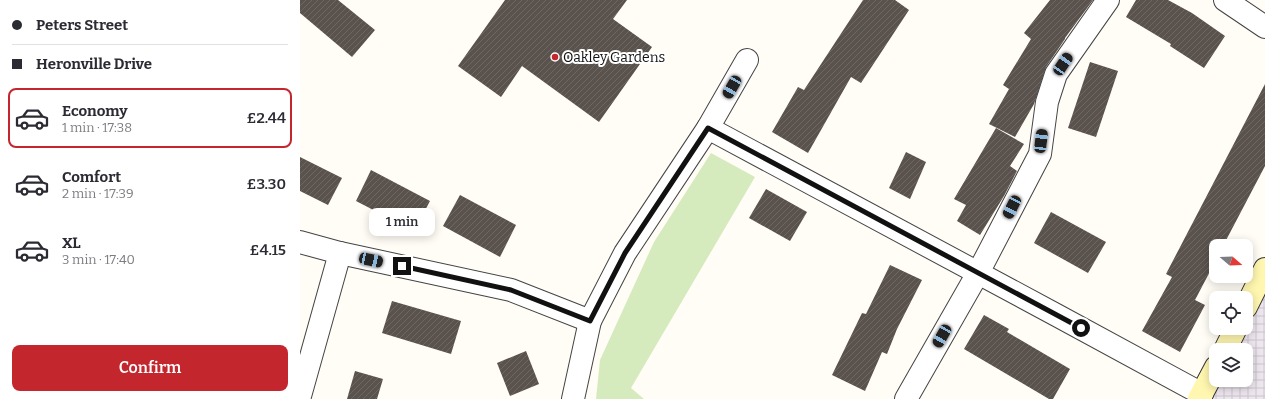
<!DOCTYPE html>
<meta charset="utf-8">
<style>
body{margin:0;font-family:Bitter,serif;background:#f2f2f3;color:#2b2b33;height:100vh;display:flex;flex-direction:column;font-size:15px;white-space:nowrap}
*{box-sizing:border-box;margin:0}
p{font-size:13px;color:#7c7c81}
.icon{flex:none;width:22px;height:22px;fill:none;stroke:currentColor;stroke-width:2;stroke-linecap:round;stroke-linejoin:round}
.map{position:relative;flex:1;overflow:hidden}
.side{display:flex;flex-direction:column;background:#fff;width:300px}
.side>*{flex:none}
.hud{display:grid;align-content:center;height:88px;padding:0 12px;background:#fff}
.needle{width:26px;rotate:109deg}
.controls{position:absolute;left:909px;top:239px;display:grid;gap:8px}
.controls a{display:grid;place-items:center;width:44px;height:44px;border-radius:8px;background:#fff;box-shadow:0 2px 10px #0003;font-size:20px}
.end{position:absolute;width:18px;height:18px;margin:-9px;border:5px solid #111;background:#fff;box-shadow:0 0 0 2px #fff}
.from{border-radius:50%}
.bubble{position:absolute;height:28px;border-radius:8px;background:#fff;box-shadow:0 2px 10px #0003;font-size:13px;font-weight:600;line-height:28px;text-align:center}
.car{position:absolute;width:12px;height:24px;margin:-12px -6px;border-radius:5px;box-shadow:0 0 3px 1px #0007;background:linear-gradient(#222 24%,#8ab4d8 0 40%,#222 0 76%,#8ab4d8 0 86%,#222 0)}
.hud b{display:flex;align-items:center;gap:14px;height:38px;font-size:15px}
.hud b+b{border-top:1px solid #e1e1e2}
.hud i{width:10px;height:10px;background:#2b2b33}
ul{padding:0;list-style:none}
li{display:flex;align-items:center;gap:12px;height:60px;margin:0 8px 6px;padding:0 4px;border:2px solid transparent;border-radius:8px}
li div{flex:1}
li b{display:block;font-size:15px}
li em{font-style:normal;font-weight:600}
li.on{border-color:#c4262e}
li>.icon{width:36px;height:36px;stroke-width:1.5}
.button{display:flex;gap:8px;margin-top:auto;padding:8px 12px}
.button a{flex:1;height:46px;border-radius:8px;background:#c4262e;color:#fff;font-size:16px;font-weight:600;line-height:46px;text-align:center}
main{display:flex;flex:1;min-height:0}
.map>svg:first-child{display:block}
.industrial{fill:url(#industrial-grid)}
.park{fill:#d5ebbd}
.building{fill:url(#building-hatch)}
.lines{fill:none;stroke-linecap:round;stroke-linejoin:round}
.street-casing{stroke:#444;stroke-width:24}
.secondary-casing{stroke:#333;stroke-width:24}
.street{stroke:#fff;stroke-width:22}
.secondary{stroke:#fff6b0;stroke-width:22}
.route{stroke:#111;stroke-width:5}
.poi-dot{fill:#c4262e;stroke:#fff;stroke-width:1.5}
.labels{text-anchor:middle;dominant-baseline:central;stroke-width:4;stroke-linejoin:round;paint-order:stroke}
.poi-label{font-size:14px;fill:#111;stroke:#fff;text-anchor:start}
</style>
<main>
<section class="side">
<div class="hud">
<b><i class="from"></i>Peters Street</b>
<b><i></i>Heronville Drive</b>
</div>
<ul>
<li class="on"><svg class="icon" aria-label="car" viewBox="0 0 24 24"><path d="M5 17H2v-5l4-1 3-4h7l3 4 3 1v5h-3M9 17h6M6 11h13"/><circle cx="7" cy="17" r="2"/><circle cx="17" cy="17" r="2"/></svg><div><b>Economy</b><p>1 min · 17:38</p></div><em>£2.44</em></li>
<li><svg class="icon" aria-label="car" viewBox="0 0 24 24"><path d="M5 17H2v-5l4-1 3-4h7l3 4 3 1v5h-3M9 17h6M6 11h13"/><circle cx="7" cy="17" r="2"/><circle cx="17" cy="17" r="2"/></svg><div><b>Comfort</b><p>2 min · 17:39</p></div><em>£3.30</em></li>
<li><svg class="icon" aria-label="car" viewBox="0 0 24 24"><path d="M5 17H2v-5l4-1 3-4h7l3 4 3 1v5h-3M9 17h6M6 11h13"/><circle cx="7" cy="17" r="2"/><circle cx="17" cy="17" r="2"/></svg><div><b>XL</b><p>3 min · 17:40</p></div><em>£4.15</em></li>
</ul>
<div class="button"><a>Confirm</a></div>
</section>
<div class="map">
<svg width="965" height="399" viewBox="0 0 965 399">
<defs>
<pattern id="industrial-grid" width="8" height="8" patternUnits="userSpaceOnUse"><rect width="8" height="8" fill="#eee6ef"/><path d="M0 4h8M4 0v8" fill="none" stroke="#cbc4cc"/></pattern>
<pattern id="building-hatch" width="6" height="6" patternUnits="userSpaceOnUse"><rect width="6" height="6" fill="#5a524d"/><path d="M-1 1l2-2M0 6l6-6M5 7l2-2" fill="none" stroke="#6d6662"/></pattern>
</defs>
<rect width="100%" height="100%" fill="#fffdf5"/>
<path class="industrial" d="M965 269V399H899L916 380H946V350H925L946 328V307Z"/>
<path class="park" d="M411 153 455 177 331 388 344 399H296L300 360 354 242Z"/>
<g class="building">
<path d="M0 0H38L75 30 52 57 0 13Z"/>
<path d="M205 0H327L313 19 352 47 299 122 222 66 201 97 158 66Z"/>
<path d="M563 0H595L609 10 561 83 551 77 508 153 472 132 498 87 504 90Z"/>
<path d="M750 0H793L765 38V39L746 67 734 104 715 137 689 124 709 89 703 85 731 39 724 33Z"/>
<path d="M836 0H868L892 13 925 36 904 68 870 46 871 44 826 17Z"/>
<path d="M790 62 818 71 796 137 768 128Z"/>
<path d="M965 84V166L923 246H916V260L895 300 905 305 880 352 842 331 872 277 866 274Z"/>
<path d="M696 128 724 144 710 166 717 171 704 196 680 235 657 221 666 205 654 199Z"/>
<path d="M606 152 626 162 610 199 589 188Z"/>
<path d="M0 157 42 178 28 205 0 191Z"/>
<path d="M71 170 130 201 114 231 56 201Z"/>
<path d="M466 189 507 212 490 241 449 218Z"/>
<path d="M160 195 216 225 200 257 143 226Z"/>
<path d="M751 212 806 242 788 273 734 243Z"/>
<path d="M590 265 622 280 597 329 587 354 582 352 565 391 532 375 562 313 566 314Z"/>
<path d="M92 301 161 321 151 354 82 333Z"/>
<path d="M684 315 709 329 707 332 770 369 753 399H749L664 349Z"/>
<path d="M226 351 239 384 210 396 197 363Z"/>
<path d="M55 371 83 379 77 399H47Z"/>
</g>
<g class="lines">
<g class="street-casing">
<g id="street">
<path d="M925 0 965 27"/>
<path d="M408 128C572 217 738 304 902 394"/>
<path d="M0 242 40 253 211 290 290 321"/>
<path d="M0 396 40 253"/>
<path d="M273 399 290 321 325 253 408 128 447 60"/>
<path d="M606 399 678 273 740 154 747 102 756 74 808 0"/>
</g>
</g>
<g class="secondary-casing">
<g id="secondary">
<path d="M946 307 965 269"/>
<path d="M925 350 936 328"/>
<path d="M899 399 916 367"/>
</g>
</g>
<use href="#street" class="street"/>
<use href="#secondary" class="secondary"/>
</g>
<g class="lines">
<path class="route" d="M102 266 211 290 290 321 325 253 408 128 781 328"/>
</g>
<circle class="poi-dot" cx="255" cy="57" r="4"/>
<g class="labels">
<g class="poi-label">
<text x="263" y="57">Oakley Gardens</text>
</g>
</g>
</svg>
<div class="controls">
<a><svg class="needle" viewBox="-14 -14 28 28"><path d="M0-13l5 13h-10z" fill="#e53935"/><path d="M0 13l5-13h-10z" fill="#7c7c81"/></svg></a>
<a><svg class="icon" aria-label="locate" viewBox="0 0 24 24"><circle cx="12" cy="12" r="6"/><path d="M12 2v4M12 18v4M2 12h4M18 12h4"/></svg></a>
<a><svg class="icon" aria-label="layers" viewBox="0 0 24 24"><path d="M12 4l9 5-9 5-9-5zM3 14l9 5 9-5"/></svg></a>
</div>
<i class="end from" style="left:781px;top:328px"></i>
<i class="end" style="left:102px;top:266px"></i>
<div class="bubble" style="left:69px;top:208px;width:66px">1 min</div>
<i class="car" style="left:763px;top:64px;rotate:34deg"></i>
<i class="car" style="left:432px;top:87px;rotate:210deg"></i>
<i class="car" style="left:741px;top:141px;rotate:7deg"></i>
<i class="car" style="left:712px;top:207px;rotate:207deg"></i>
<i class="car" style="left:71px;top:260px;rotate:102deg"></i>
<i class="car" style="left:642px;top:336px;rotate:210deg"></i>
</div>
</main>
